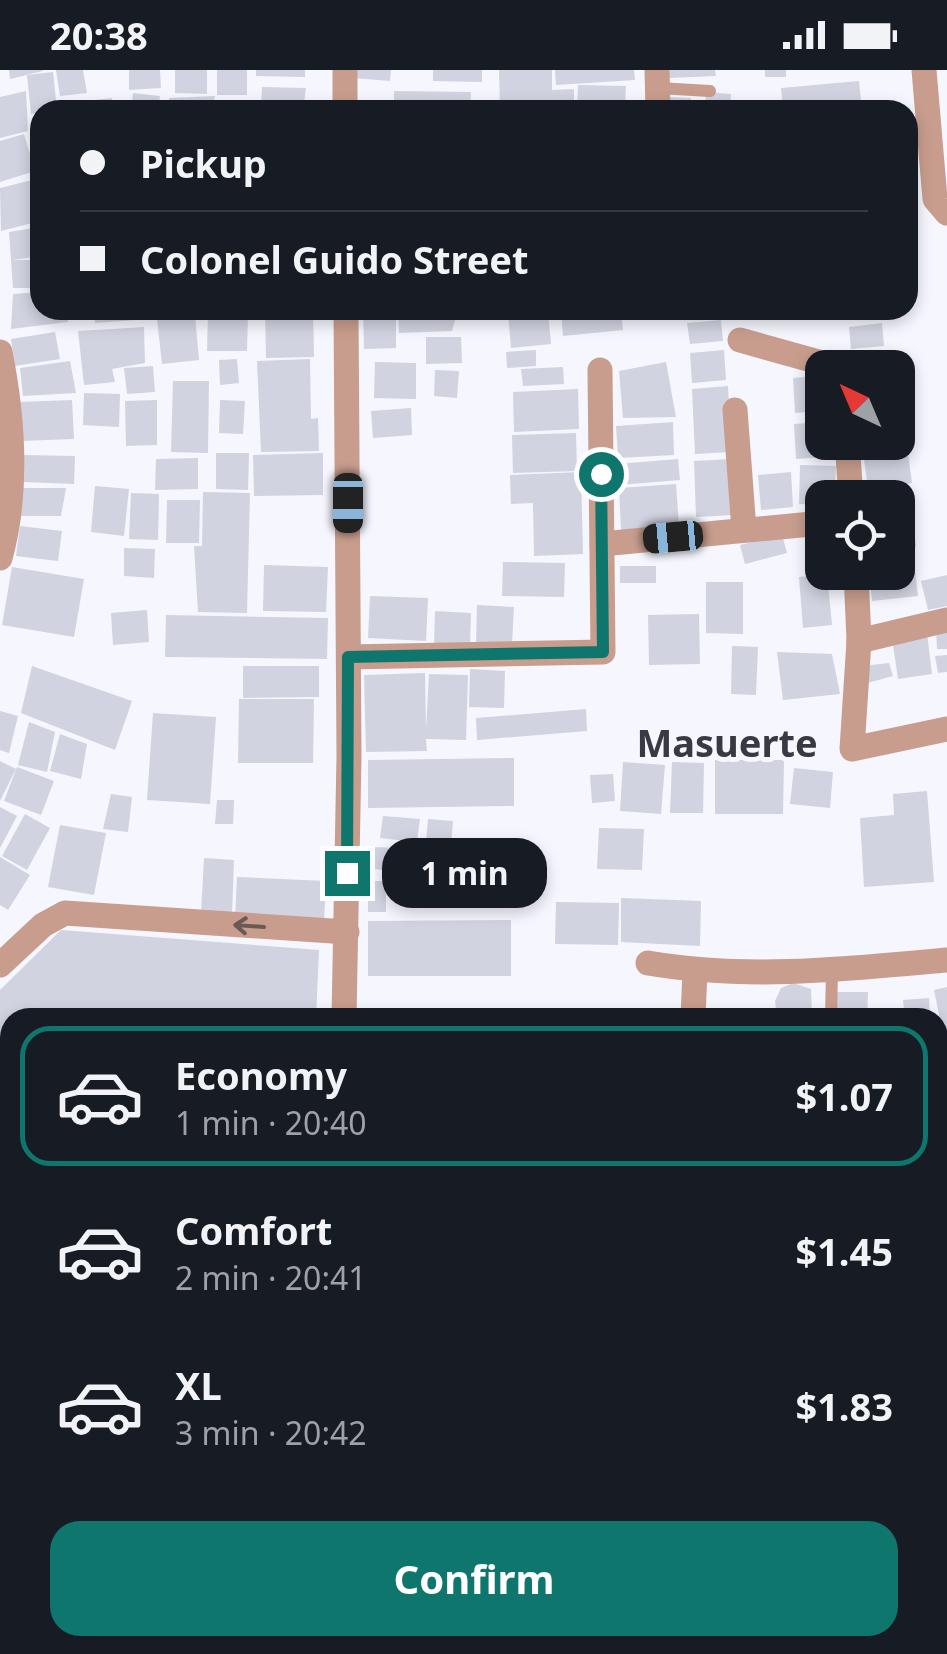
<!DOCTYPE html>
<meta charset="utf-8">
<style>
body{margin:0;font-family:"Noto Sans",sans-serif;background:#20242c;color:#f1f3f6;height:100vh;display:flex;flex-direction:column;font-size:38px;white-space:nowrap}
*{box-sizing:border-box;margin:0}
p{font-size:32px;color:#9ea1a6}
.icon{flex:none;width:55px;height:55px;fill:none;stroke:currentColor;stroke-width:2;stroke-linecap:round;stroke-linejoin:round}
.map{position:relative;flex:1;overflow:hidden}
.sheet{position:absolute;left:0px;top:938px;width:948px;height:648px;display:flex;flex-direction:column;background:#171b24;border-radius:30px 30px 0 0;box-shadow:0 5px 15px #0003}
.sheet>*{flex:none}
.top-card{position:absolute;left:30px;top:30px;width:888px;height:220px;border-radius:30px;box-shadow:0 5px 15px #0003;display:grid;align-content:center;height:220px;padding:0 50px;background:#171b24}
.needle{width:65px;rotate:316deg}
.controls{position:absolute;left:805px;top:280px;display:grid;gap:20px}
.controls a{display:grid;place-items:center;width:110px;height:110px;border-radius:20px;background:#171b24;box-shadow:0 5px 15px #0003;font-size:50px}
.end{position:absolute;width:45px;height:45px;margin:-22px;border:12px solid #0f766e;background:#fff;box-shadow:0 0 0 5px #fff}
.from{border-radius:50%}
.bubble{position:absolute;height:70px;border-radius:30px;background:#171b24;box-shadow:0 5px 15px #0003;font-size:32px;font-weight:700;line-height:70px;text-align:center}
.car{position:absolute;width:30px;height:60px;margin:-30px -15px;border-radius:12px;box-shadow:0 0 8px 2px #0007;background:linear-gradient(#222 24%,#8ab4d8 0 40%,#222 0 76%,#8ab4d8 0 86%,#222 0)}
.top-card b{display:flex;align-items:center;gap:35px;height:95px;font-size:38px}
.top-card b+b{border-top:2px solid #363941}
.top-card i{width:25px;height:25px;background:#f1f3f6}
ul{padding:18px 0 0;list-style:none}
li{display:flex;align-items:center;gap:30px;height:140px;margin:0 20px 15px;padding:0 30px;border:5px solid transparent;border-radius:30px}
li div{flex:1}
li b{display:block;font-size:38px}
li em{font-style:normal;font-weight:700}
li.current{border-color:#0f766e}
li>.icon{width:90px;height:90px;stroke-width:1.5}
.cta{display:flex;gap:20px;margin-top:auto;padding:20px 50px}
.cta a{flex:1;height:115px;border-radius:30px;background:#0f766e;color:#fff;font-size:40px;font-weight:700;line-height:115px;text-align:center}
.status{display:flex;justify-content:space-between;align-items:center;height:70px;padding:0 50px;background:#171b24;direction:ltr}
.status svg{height:28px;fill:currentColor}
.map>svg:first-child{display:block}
.built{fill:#e6e8fd}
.building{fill:#d1d3e0}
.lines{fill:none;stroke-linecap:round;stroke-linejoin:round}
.service{stroke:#c89d8d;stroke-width:12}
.minor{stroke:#c89d8d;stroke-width:25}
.tertiary{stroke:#c89d8d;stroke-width:25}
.secondary{stroke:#ae715a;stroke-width:25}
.oneway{stroke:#6a5955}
.route{stroke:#0f766e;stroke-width:12}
.labels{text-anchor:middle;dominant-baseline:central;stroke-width:10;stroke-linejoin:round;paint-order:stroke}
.neighbourhood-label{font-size:38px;font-weight:bold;fill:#383943;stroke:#f5f6fe}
</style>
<div class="status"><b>20:38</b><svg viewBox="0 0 49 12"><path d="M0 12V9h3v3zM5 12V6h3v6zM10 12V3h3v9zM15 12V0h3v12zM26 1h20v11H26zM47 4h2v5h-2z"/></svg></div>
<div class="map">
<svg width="947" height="1584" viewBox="0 0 947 1584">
<rect width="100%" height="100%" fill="#f5f6fe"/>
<path class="built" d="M0 1316H10V1352L0 1372Z"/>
<g class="building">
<path d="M9 0H43V1L10 9Z"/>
<path d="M56 0H83L87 23 60 26Z"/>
<path d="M129 0H160L161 18 129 20Z"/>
<path d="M175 0H207V24L175 23Z"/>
<rect x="217" y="0" width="30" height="25"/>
<path d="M256 0H305V7L256 6Z"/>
<path d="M353 0H391L390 11 353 8Z"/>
<path d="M433 0H482V12L433 11Z"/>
<path d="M499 0H552V20L574 19V40H500Z"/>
<path d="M555 0H634L635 10 556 15Z"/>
<path d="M669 0H715L716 6 669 8Z"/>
<rect x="765" y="0" width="21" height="7"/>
<path d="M53 2 57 40 31 44 27 5Z"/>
<path d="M859 11 862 40H783L781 18Z"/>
<path d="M578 15 626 16 625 40H577Z"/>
<path d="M262 17 306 18 303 40H261Z"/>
<path d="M26 21 28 61 0 68V27Z"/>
<path d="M394 21 471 22 470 40H394Z"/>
<path d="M706 22 731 24 730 40H705Z"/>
<path d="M133 23 160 26 158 40H131Z"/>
<path d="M215 26 211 40H169V28Z"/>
<path d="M670 27 691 28 690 40H669Z"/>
<path d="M112 28 113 40H67V33Z"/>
<path d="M24 64 35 101 0 112V71Z"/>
<path d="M40 108V151L1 161 0 118Z"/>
<path d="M40 157V186L13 190H40V218H13L9 162Z"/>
<path d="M40 222V240H67L68 252 11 259 13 224Z"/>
<path d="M94 240H149L150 249 95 253Z"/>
<path d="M265 240H313L314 287 266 288Z"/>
<path d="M363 240H396V278L364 279Z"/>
<path d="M398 240H458L452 261 399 263Z"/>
<path d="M561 240H621L623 260 563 266Z"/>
<path d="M626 240H665V247L627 249Z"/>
<path d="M685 240H723V246L685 247Z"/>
<path d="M548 241 551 274 511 278 508 244Z"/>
<path d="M208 243H248L247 281H207Z"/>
<path d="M195 245 199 290 162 294 157 249Z"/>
<path d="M721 250 723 271 690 274 687 253Z"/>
<path d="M882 253 884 276 851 279 849 257Z"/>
<path d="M144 257 145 293 112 299 115 312 84 315 78 261Z"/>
<path d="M55 262 60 289 15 296 11 269Z"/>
<path d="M426 267H461L462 293 426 294Z"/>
<path d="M536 280V296L507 298 506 282Z"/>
<path d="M724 280 726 310 692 313 690 283Z"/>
<path d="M237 289 239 313 220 315 219 290Z"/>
<path d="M310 289 311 349 318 348 319 381 261 382 257 291Z"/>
<path d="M70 291 76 323 23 326 20 298Z"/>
<path d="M375 292 416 293V329L374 328Z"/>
<path d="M666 292 676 347 623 348 619 301Z"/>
<path d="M153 296 155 322 127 324 124 298Z"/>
<path d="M563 297 564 314 523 316 521 299Z"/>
<path d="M435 300 459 301 457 328 434 326Z"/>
<path d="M822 305V341L795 343 793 308Z"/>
<path d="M173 311H209L208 383 171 382Z"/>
<path d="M728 316 731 382 695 384 692 319Z"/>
<path d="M578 319 579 359 514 362 513 322Z"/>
<path d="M84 323 120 324 119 357 83 355Z"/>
<path d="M72 330 74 369 20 371 19 332Z"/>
<path d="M157 330V375L126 376 125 331Z"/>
<path d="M220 330 245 331 243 364 219 363Z"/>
<path d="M411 338 412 365 373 368 371 341Z"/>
<path d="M904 347 905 374H898V348Z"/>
<path d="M673 352 674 385 618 388 616 356Z"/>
<path d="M822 352V372H836L837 386 796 389 794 354Z"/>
<path d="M576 363 577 401 513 403 512 365Z"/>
<path d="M216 383H249L248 420 216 419Z"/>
<path d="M323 383V425L254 426 253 385Z"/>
<path d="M908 384 912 413 868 419 864 389Z"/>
<path d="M24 385 75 386 74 414 23 412Z"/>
<path d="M198 388V419L155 420 156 389Z"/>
<path d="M678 389 680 410 619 415 617 394Z"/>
<path d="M731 389 733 445 696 447 694 391Z"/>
<path d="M800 395 836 396 835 428H822V435L799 434Z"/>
<path d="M581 402 583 484 534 486 533 433 511 434 510 405Z"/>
<path d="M791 402 793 437 761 440 758 405Z"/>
<path d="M676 414 679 456 621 460 619 418Z"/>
<path d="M95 416 129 419 124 466 91 462Z"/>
<path d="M17 418H66L61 446H15Z"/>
<path d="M203 422 250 423 247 543 198 542 194 476H202Z"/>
<path d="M913 422 915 445 898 447V428L885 425Z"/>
<path d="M131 423 159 424 158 470 129 469Z"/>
<path d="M167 430H200L199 473H166Z"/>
<path d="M913 451 916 477 898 480V453Z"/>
<path d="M20 456 62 461 58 491 16 486Z"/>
<path d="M782 464 787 483 745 494 740 475Z"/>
<path d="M124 478 155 479 154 508 124 506Z"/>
<path d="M913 482 918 526 872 531 869 502H898V484Z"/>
<path d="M503 492 565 493 564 527 502 526Z"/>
<path d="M264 495 328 497 326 542 263 541Z"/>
<rect x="620" y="496" width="36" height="17"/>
<path d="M12 497 84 509 74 567 2 555Z"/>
<path d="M827 504 832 555 803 558 799 507Z"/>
<path d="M947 505V536L928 540 921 511Z"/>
<path d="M706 512H743V564L706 563Z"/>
<path d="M370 526 428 528 426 571 368 568Z"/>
<path d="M477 535 514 537 512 574 476 573Z"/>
<path d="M147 540 149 572 113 575 111 543Z"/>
<path d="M435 541 471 543 470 578 434 576Z"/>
<path d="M699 544 700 594 649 595 648 545Z"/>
<path d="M166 545 328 548 327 589 165 587Z"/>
<path d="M936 557H947V579H937Z"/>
<path d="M927 563 932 604 898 609 892 568Z"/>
<path d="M732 576 758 577 756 625 731 624Z"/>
<path d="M777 582 832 584 840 624 783 630Z"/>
<path d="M947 585V602L938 603 935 586Z"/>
<path d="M889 593 893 606 864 614 863 596Z"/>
<path d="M32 596 132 631 115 680 21 643Z"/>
<path d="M243 596H319V627L243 628Z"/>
<path d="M470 599 505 601 504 638 469 637Z"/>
<path d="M425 603 426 660 429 604 468 605 466 670 426 669 427 681 366 682 364 605Z"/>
<path d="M239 629H314L313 693H238Z"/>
<path d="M586 639 587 661 477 670 476 648Z"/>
<path d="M0 641 18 646 9 683 0 680Z"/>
<path d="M153 643 216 647 210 734 147 730Z"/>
<path d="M29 652 55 662 47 702 18 695Z"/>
<path d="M60 664 87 674 81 709 50 701Z"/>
<path d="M514 688V736L368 738V690Z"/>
<path d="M715 690H784L783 744H715Z"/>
<path d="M0 691 16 699 0 731Z"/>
<path d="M623 692 665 695 661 744 620 741Z"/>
<path d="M672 692 704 693 703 743H670Z"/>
<path d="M17 697 54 711 41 745 4 731Z"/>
<path d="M794 698 833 702 830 738 790 734Z"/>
<path d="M613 704 615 731 592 733 590 705Z"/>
<path d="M927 721 934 812 864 817 860 748 894 745 893 724Z"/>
<path d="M111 724 132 727 128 762 103 759Z"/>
<path d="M217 730H234L233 754H215Z"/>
<path d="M0 737 17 746 0 778Z"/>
<path d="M25 744 50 758 27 800 2 786Z"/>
<path d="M383 746 420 749 417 772 380 768Z"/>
<path d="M428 749 453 751 451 776 426 773Z"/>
<path d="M60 755 106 763 94 825 48 817Z"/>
<path d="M599 758 644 759 642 800 597 799Z"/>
<path d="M370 777 405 778 404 801 369 799Z"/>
<path d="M420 781 445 786 441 806 416 801Z"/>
<path d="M478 784V802L453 803V785Z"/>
<path d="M0 787 30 805 8 840 0 835Z"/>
<path d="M204 788 234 790 232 845 201 843Z"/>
<path d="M237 807 326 811 324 852 235 848Z"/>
<path d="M488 808 489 820 466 822 465 810Z"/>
<rect x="368" y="811" width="18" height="31"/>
<path d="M453 812 454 828 426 830V813Z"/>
<path d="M621 828 701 831 700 876 621 872Z"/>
<path d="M556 832 619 833 618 875 555 874Z"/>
<path d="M511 850V906H368V851Z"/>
<path d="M61 860 319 880 316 948H10V1231H0V920Z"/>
<path d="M793 913 811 919 812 948H777L775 931 781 918Z"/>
<path d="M947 917V963L943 964 934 920Z"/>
<path d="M836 922H868L867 948H835Z"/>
<path d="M929 928 930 948H905L903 930Z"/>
<path d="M947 1069V1132L938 1134V1070Z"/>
<path d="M947 1142V1178L938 1179V1143Z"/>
<path d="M947 1207V1243L938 1244V1208Z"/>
<path d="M947 1265V1290H938V1267Z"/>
<rect x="938" y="1369" width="9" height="41"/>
<path d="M947 1414V1514L938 1516V1415Z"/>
<path d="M10 1467V1567L0 1563V1488Z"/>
<path d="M947 1516V1584H857L856 1575H938V1517Z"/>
<path d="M26 1575H223L219 1584H45Z"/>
<path d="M283 1575H513V1584H282Z"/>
<rect x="641" y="1575" width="41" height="9"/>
<path d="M720 1575H765V1583L720 1584Z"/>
</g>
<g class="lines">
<g class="service">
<path d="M658 18 710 21"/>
<path d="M831 948 832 901"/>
<path d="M242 1584 244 1575"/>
</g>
<g class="minor">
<path d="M657 0 658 40"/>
<path d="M924 0 935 129 947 143"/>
<path d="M740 270 840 298"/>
<path d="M735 340 744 460"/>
<path d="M847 372 851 428"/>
<path d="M602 474 822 453"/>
<path d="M856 502 859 571 852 679 947 659"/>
<path d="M859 571 947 550"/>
<path d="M349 587 603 582 600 300"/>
<path d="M648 893C747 910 848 899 947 890"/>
<path d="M0 895 43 855 65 843 347 862"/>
<path d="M693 948 695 901"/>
<path d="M938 1041 947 1039"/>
<path d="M938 1194 947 1192"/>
<path d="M581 1575V1584"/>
<path d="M706 1575 707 1584"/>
<path d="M785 1575V1584"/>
</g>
<g class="tertiary">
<path d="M345 0V40"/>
<path d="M0 282C13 348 18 423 0 488"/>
<path d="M344 948 349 686 346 240"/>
<path d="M0 1429 10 1409"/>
</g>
<g class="secondary">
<path d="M0 1285H10"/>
<path d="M938 1330 947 1331"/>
</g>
</g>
<defs><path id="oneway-shaft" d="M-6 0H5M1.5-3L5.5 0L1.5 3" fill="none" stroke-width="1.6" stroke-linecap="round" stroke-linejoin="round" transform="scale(2.5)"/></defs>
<use class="oneway" href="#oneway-shaft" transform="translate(249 856) rotate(-176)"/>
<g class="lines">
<path class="route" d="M347 803 348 587 603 582 601 404"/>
</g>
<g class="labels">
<g class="neighbourhood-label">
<text x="727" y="672">Masuerte</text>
</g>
</g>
</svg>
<div class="controls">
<a><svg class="needle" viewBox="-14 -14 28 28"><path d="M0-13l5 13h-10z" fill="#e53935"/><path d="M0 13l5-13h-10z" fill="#9ea1a6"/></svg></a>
<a><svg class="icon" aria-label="locate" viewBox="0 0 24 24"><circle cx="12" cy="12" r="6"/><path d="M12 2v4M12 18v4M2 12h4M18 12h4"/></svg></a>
</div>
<i class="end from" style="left:601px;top:404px"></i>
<i class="end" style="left:347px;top:803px"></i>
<div class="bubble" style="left:382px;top:768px;width:165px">1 min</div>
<i class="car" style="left:348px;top:433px;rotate:180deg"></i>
<i class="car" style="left:673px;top:467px;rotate:265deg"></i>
<div class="top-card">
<b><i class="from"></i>Pickup</b>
<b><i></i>Colonel Guido Street</b>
</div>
<section class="sheet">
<ul>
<li class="current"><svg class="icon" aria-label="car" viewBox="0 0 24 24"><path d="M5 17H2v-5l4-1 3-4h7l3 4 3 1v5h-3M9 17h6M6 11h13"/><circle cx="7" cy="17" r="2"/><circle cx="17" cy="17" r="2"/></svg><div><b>Economy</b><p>1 min · 20:40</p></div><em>$1.07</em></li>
<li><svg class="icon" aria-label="car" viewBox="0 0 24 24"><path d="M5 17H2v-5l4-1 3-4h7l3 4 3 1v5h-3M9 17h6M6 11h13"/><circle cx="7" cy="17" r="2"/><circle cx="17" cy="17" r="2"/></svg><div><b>Comfort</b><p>2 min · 20:41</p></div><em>$1.45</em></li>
<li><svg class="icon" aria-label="car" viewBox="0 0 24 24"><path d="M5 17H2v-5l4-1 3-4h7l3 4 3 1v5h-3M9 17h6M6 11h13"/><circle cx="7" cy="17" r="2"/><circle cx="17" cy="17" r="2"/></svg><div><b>XL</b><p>3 min · 20:42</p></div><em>$1.83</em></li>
</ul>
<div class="cta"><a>Confirm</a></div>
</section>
</div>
